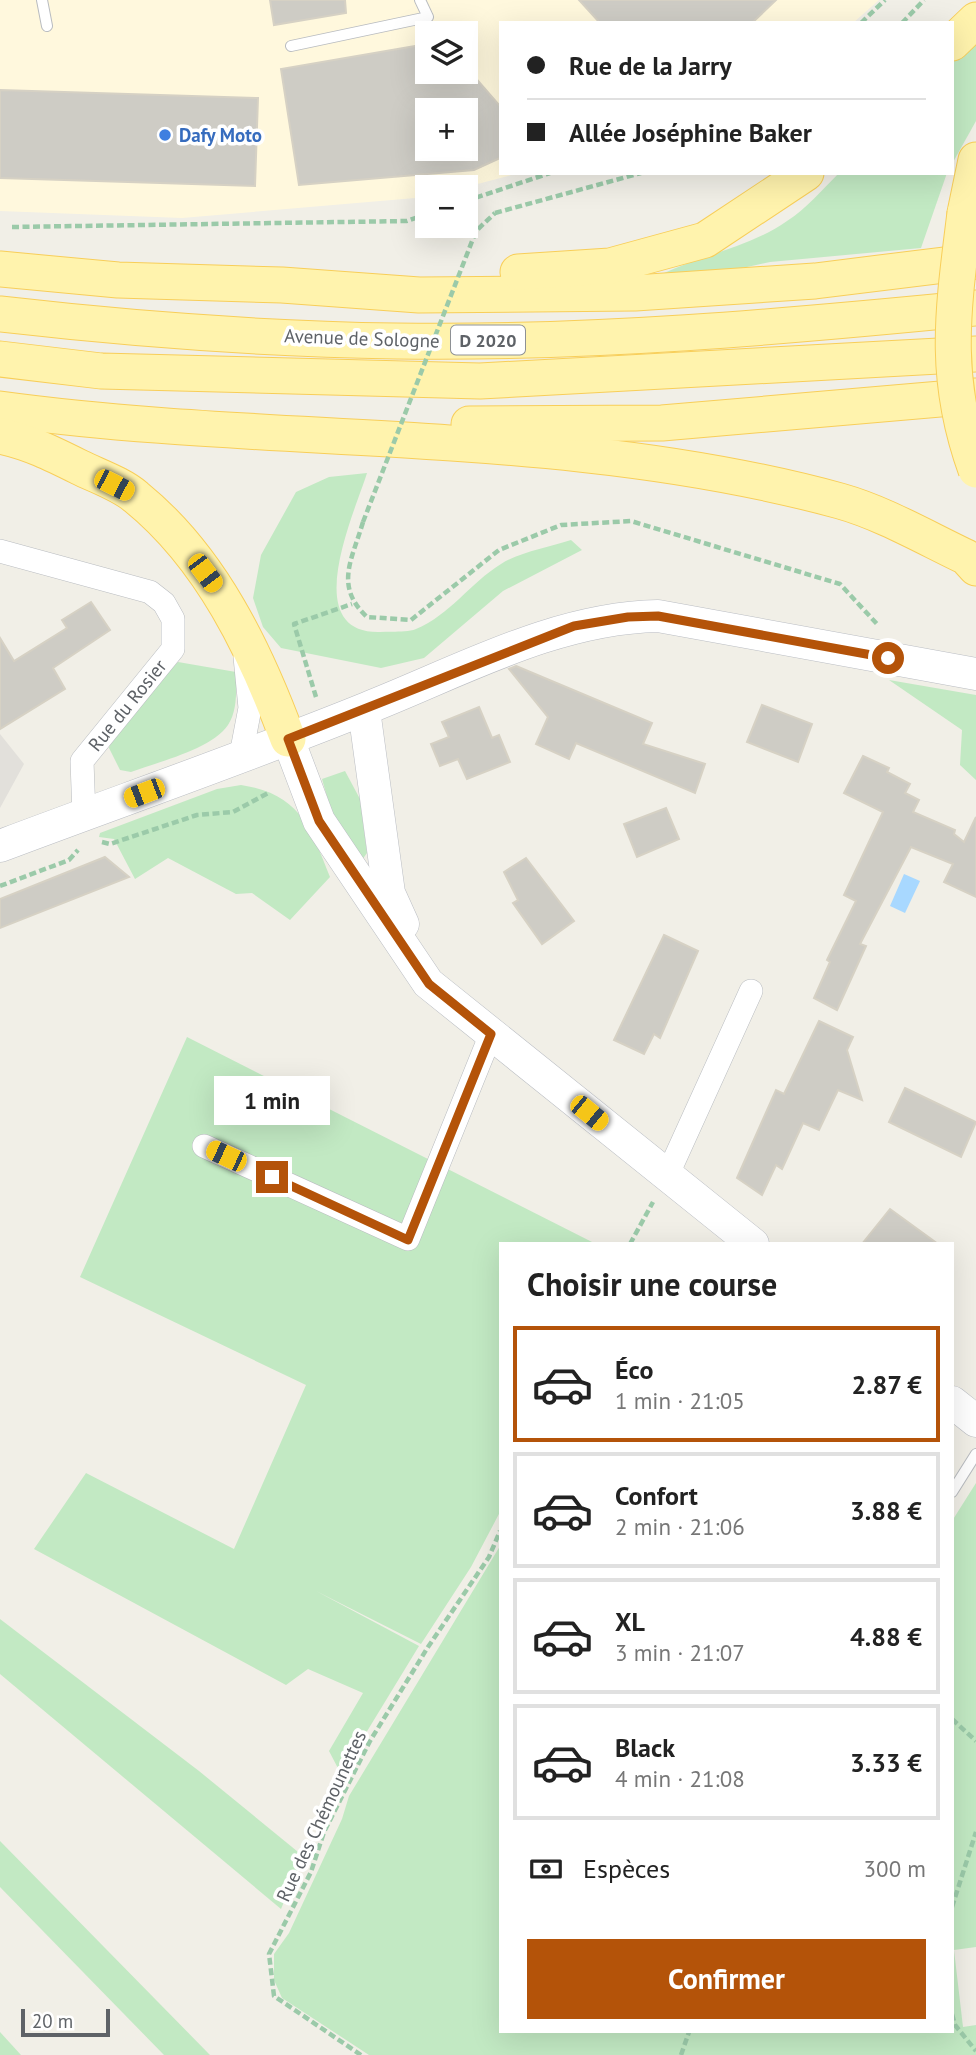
<!DOCTYPE html>
<html lang="fr">
<meta charset="utf-8">
<style>
body{margin:0;font-family:"PT Sans",sans-serif;background:#f6f6f6;color:#222;height:100vh;display:flex;flex-direction:column;font-size:26px;white-space:nowrap}
*{box-sizing:border-box;margin:0}
p{font-size:23px;color:#767676}
.icon{flex:none;width:38px;height:38px;fill:none;stroke:currentColor;stroke-width:2;stroke-linecap:round;stroke-linejoin:round}
.map{position:relative;flex:1;overflow:hidden}
.panel{position:absolute;left:499px;top:1242px;width:455px;height:791px;display:flex;flex-direction:column;background:#fff;border-radius:0px;box-shadow:0 7px 28px #0002}
.panel>*{flex:none}
.top-card{position:absolute;left:499px;top:21px;width:455px;height:154px;border-radius:0px;box-shadow:0 7px 28px #0002;display:grid;align-content:center;height:154px;padding:0 28px;background:#fff}
.tools{position:absolute;left:415px;top:21px;display:grid;gap:14px}
.tools a{display:grid;place-items:center;width:63px;height:63px;border-radius:0px;background:#fff;box-shadow:0 7px 28px #0002;font-size:35px}
.scale{position:absolute;left:21px;bottom:18px;width:89px;box-sizing:border-box;padding-left:7px;border:4px solid #5e6267;border-top:0;font-size:19px;line-height:24px;white-space:nowrap;color:#5e6267;-webkit-text-stroke:5px #fff;paint-order:stroke}
.end{position:absolute;width:32px;height:32px;margin:-16px;border:9px solid #b45309;background:#fff;box-shadow:0 0 0 4px #fff}
.from{border-radius:50%}
.bubble{position:absolute;height:49px;border-radius:0px;background:#fff;box-shadow:0 7px 28px #0002;font-size:23px;font-weight:800;line-height:49px;text-align:center}
.car{position:absolute;width:21px;height:42px;margin:-21px -10px;border-radius:9px;box-shadow:0 0 5px 2px #0007;background:linear-gradient(#f5c518 24%,#345 0 40%,#f5c518 0 76%,#345 0 86%,#f5c518 0)}
.top-card b{display:flex;align-items:center;gap:24px;height:66px;font-size:26px}
.top-card b+b{border-top:2px solid #e0e0e0}
.top-card i{width:18px;height:18px;background:#222}
ul{padding:0;list-style:none}
li{display:flex;align-items:center;gap:21px;height:116px;margin:0 14px 10px;padding:0 14px;border:4px solid #e0e0e0;border-radius:0px}
li div{flex:1}
li b{display:block;font-size:26px}
li em{font-style:normal;font-weight:800}
li.on{border-color:#b45309}
li>.icon{width:63px;height:63px;stroke-width:1.5}
h2{padding:0 28px;font-size:32px;line-height:84px}
.pay{display:flex;align-items:center;gap:18px;height:77px;padding:0 28px;font-size:26px}
.pay p{margin-inline-start:auto}
.action{display:flex;gap:14px;margin-top:auto;padding:14px 28px}
.action a{flex:1;height:80px;border-radius:0px;background:#b45309;color:#fff;font-size:28px;font-weight:800;line-height:80px;text-align:center}
.map>svg:first-child{display:block}
.commercial{fill:#fff8dd;fill-rule:evenodd}
.industrial{fill:#e2e0db}
.green{fill:#c2e9c3}
.water{fill:#a8d8ff}
.building{fill:#ceccc5;stroke:#d6d1c4;stroke-width:2;fill-rule:evenodd}
.lines{fill:none;stroke-linecap:round;stroke-linejoin:round}
.service-casing{stroke:#b9bcc0;stroke-width:12}
.minor-casing{stroke:#b9bcc0;stroke-width:24}
.secondary-casing{stroke:#babdc3;stroke-width:33}
.primary-casing{stroke:#f8ce59;stroke-width:37}
.path{stroke:#9bcaa9;stroke-width:4.5;stroke-dasharray:7 3.5;stroke-linecap:butt}
.service{stroke:#fff;stroke-width:10}
.minor{stroke:#fff;stroke-width:23}
.secondary{stroke:#fff;stroke-width:32}
.primary{stroke:#fff3ad;stroke-width:35}
.primary-bridge-casing{stroke:#f8ce59;stroke-width:37;stroke-linecap:butt}
.path-bridge{stroke:#9bcaa9;stroke-width:4.5;stroke-dasharray:7 3.5;stroke-linecap:butt}
.primary-bridge{stroke:#fff3ad;stroke-width:35}
.route{stroke:#b45309;stroke-width:9}
.shop-dot{fill:#3f7fe0;stroke:#fff;stroke-width:2.5}
.labels{text-anchor:middle;dominant-baseline:central;stroke-width:7;stroke-linejoin:round;paint-order:stroke}
.shield{fill:#fff;stroke:#8e9195;stroke-width:2}
.shield-label{font-size:18px;font-weight:bold;fill:#5e6267}
.shop-label{font-size:19px;font-weight:bold;fill:#366cbe;stroke:#fff;text-anchor:start}
.street-label{font-size:19px;fill:#5e6267;stroke:#fff}
</style>
<div class="map">
<svg width="976" height="2055" viewBox="0 0 976 2055">
<rect width="100%" height="100%" fill="#f1efe7"/>
<path class="commercial" d="M0 0H879L853 23H500V173H519L466 187H427V197L182 218 0 211ZM427 33H466V72H427ZM427 110H466V149H427Z"/>
<path class="industrial" d="M0 734 24 764 0 808Z"/>
<g class="green">
<path d="M976 39V121L952 164V63Z"/>
<path d="M839 173H947L921 248 770 262 720 273 662 274C702 255 752 246 787 221 806 209 823 189 839 173Z"/>
<path d="M367 473C355 512 298 634 380 632 391 631 406 633 416 629 450 615 470 583 501 564 520 552 549 547 571 540L582 550 503 591 424 658 381 668 281 648 263 627 253 598 261 555 296 492 329 477Z"/>
<path d="M178 662 236 672C236 689 238 710 228 725 212 749 158 762 131 772L120 770 109 748 113 729Z"/>
<path d="M889 680 976 695V780L960 765 962 730Z"/>
<path d="M345 771 360 799 367 853 362 860 331 811 322 779Z"/>
<path d="M241 785C300 794 310 827 330 877L290 920 252 893 236 894 168 858 135 879 114 839 99 837 100 833 217 789Z"/>
<path d="M187 1037 596 1244H500V1512L471 1567 421 1644 316 1591 419 1646 341 1774 329 1751 363 1693 308 1669 286 1685 34 1549 86 1473 234 1549 306 1385 80 1277Z"/>
<path d="M976 1483V1947L954 1950 963 2027 976 2025V2055H369L282 1998 274 1980V1954L289 1933 342 1819 349 1796 500 1546V2032H952V1521Z"/>
<path d="M0 1619 199 1771 303 1856 281 1909 0 1674Z"/>
<path d="M0 1841 210 2055H164L0 1887Z"/>
<path d="M0 2032 21 2055H0Z"/>
</g>
<path class="water" d="M904 874 920 881 905 913 890 906Z"/>
<g class="building">
<path d="M270 0H345L346 13 274 25Z"/>
<path d="M579 0H776L752 23H600Z"/>
<path d="M427 44V72H466V67L500 106V158L474 170 299 185 281 69ZM427 110H466V149H427Z"/>
<path d="M0 90 258 98 255 186 0 178Z"/>
<path d="M91 602 110 630 53 668 65 689 0 729V638L14 661 67 628 62 620Z"/>
<path d="M516 666 652 723 643 744 705 764 695 793 576 743 569 759 536 744 548 717 509 669Z"/>
<path d="M762 705 812 724 798 762 747 742Z"/>
<path d="M479 707 492 738 499 735 510 762 467 779 458 759 440 766 431 744 449 737 442 722Z"/>
<path d="M863 756 889 768 887 772 910 784 905 793 919 800 913 812 955 830 954 834 964 842 976 817V897L944 882 953 864 911 847 860 944 866 946 837 1010 814 998 830 962 827 960 856 901 844 895 883 812 844 793Z"/>
<path d="M666 808 679 839 637 857 624 824Z"/>
<path d="M105 857 129 877 0 928V899Z"/>
<path d="M526 858 574 921 542 944 513 903 518 900 504 872Z"/>
<path d="M664 935 698 951 660 1038 654 1034 644 1054 614 1040Z"/>
<path d="M819 1021 853 1037 847 1050 862 1100 838 1090 819 1130 803 1123 782 1169 776 1165 762 1195 737 1178 776 1090 784 1094Z"/>
<path d="M905 1088 976 1122 961 1157 889 1122Z"/>
<path d="M890 1209 938 1244H862Z"/>
</g>
<g class="lines">
<g class="service-casing">
<g id="service">
<path d="M42 0 47 26"/>
<path d="M291 46 428 17 420 0"/>
<path d="M952 1492 976 1454"/>
</g>
</g>
<g class="minor-casing">
<g id="minor">
<path d="M0 551 150 592 164 603 173 619V649L82 761 84 815"/>
<path d="M241 755 250 708 245 657"/>
<path d="M204 1146 408 1239 491 1034"/>
<path d="M667 1176 751 991"/>
</g>
</g>
<g class="secondary-casing">
<g id="secondary">
<path d="M364 710 389 893 403 924"/>
<path d="M288 739 319 821 428 983 753 1244"/>
<path d="M0 846C122 800 246 757 367 708 461 671 555 618 658 616L976 674"/>
<path d="M952 1402 976 1421"/>
</g>
</g>
<g class="primary-casing">
<g id="primary">
<path d="M952 43 976 20"/>
<path d="M965 213 976 160"/>
<path d="M0 269 118 280 282 285 419 295 635 293 815 281 976 261"/>
<path d="M518 272 610 266 705 240 806 173"/>
<path d="M0 314C131 329 264 339 396 341 589 344 783 327 976 308"/>
<path d="M0 359 101 371 480 381 976 354"/>
<path d="M0 409C279 447 566 426 840 501 883 513 926 538 966 557L976 568"/>
<path d="M469 424 662 423 976 396"/>
<path d="M0 436C29 442 53 454 79 467 97 476 121 484 136 497 211 558 255 650 288 739"/>
</g>
</g>
<g class="path">
<path d="M861 23 885 0"/>
<path d="M902 23 924 0"/>
<path d="M466 201 550 173"/>
<path d="M495 213 641 173"/>
<path d="M12 227 407 221 427 214"/>
<path d="M363 522C352 560 334 586 367 617L411 620 499 550 561 525 631 521 840 584 877 624"/>
<path d="M316 697 294 624 352 604"/>
<path d="M102 842 110 844 197 815 233 812 270 792"/>
<path d="M0 886 69 860 78 850"/>
<path d="M630 1244 653 1202"/>
<path d="M952 1719 976 1741"/>
<path d="M952 1907 976 1832"/>
<path d="M952 2014 955 2025 976 2051"/>
<path d="M361 2055 274 1996 269 1954 311 1872 324 1832 370 1741 428 1647 489 1557 500 1531"/>
<path d="M681 2055 689 2032"/>
</g>
<use href="#service" class="service"/>
<use href="#minor" class="minor"/>
<use href="#secondary" class="secondary"/>
<use href="#primary" class="primary"/>
<g class="primary-bridge-casing">
<path id="primary-bridge" d="M965 213C953 310 942 376 976 470"/>
</g>
<path class="path-bridge" d="M363 522 476 231 495 213"/>
<use href="#primary-bridge" class="primary-bridge"/>
</g>
<g class="lines">
<path class="route" d="M272 1177 408 1240 491 1034 429 984 319 821 288 739 574 626 628 617 658 616 888 658"/>
</g>
<circle class="shop-dot" cx="165" cy="135" r="7"/>
<g class="labels">
<rect class="shield" x="451" y="325.5" width="74" height="29" rx="5"/>
<g class="shield-label">
<text x="488" y="340">D 2020</text>
</g>
<g class="shop-label">
<text x="179" y="135">Dafy Moto</text>
</g>
<g class="street-label">
<text transform="translate(362 338) rotate(2)">Avenue de Sologne</text>
<text transform="translate(127 705) rotate(-51)">Rue du Rosier</text>
<text transform="translate(321 1816) rotate(-65)">Rue des Chémounettes</text>
</g>
</g>
</svg>
<div class="tools">
<a><svg class="icon" aria-label="layers" viewBox="0 0 24 24"><path d="M12 4l9 5-9 5-9-5zM3 14l9 5 9-5"/></svg></a>
<a>+</a>
<a>−</a>
</div>
<div class="scale">20 m</div>
<i class="end from" style="left:888px;top:658px"></i>
<i class="end" style="left:272px;top:1177px"></i>
<div class="bubble" style="left:214px;top:1076px;width:116px">1 min</div>
<i class="car" style="left:114px;top:485px;rotate:117deg"></i>
<i class="car" style="left:205px;top:573px;rotate:143deg"></i>
<i class="car" style="left:144px;top:793px;rotate:249deg"></i>
<i class="car" style="left:589px;top:1113px;rotate:129deg"></i>
<i class="car" style="left:226px;top:1156px;rotate:295deg"></i>
<div class="top-card">
<b><i class="from"></i>Rue de la Jarry</b>
<b><i></i>Allée Joséphine Baker</b>
</div>
<section class="panel">
<h2>Choisir une course</h2>
<ul>
<li class="on"><svg class="icon" aria-label="car" viewBox="0 0 24 24"><path d="M5 17H2v-5l4-1 3-4h7l3 4 3 1v5h-3M9 17h6M6 11h13"/><circle cx="7" cy="17" r="2"/><circle cx="17" cy="17" r="2"/></svg><div><b>Éco</b><p>1 min · 21:05</p></div><em>2.87 €</em></li>
<li><svg class="icon" aria-label="car" viewBox="0 0 24 24"><path d="M5 17H2v-5l4-1 3-4h7l3 4 3 1v5h-3M9 17h6M6 11h13"/><circle cx="7" cy="17" r="2"/><circle cx="17" cy="17" r="2"/></svg><div><b>Confort</b><p>2 min · 21:06</p></div><em>3.88 €</em></li>
<li><svg class="icon" aria-label="car" viewBox="0 0 24 24"><path d="M5 17H2v-5l4-1 3-4h7l3 4 3 1v5h-3M9 17h6M6 11h13"/><circle cx="7" cy="17" r="2"/><circle cx="17" cy="17" r="2"/></svg><div><b>XL</b><p>3 min · 21:07</p></div><em>4.88 €</em></li>
<li><svg class="icon" aria-label="car" viewBox="0 0 24 24"><path d="M5 17H2v-5l4-1 3-4h7l3 4 3 1v5h-3M9 17h6M6 11h13"/><circle cx="7" cy="17" r="2"/><circle cx="17" cy="17" r="2"/></svg><div><b>Black</b><p>4 min · 21:08</p></div><em>3.33 €</em></li>
</ul>
<div class="pay"><svg class="icon" aria-label="cash" viewBox="0 0 24 24"><path d="M3 7h18v10H3z"/><circle cx="12" cy="12" r="2"/></svg>Espèces<p>300 m</p></div>
<div class="action"><a>Confirmer</a></div>
</section>
</div>
